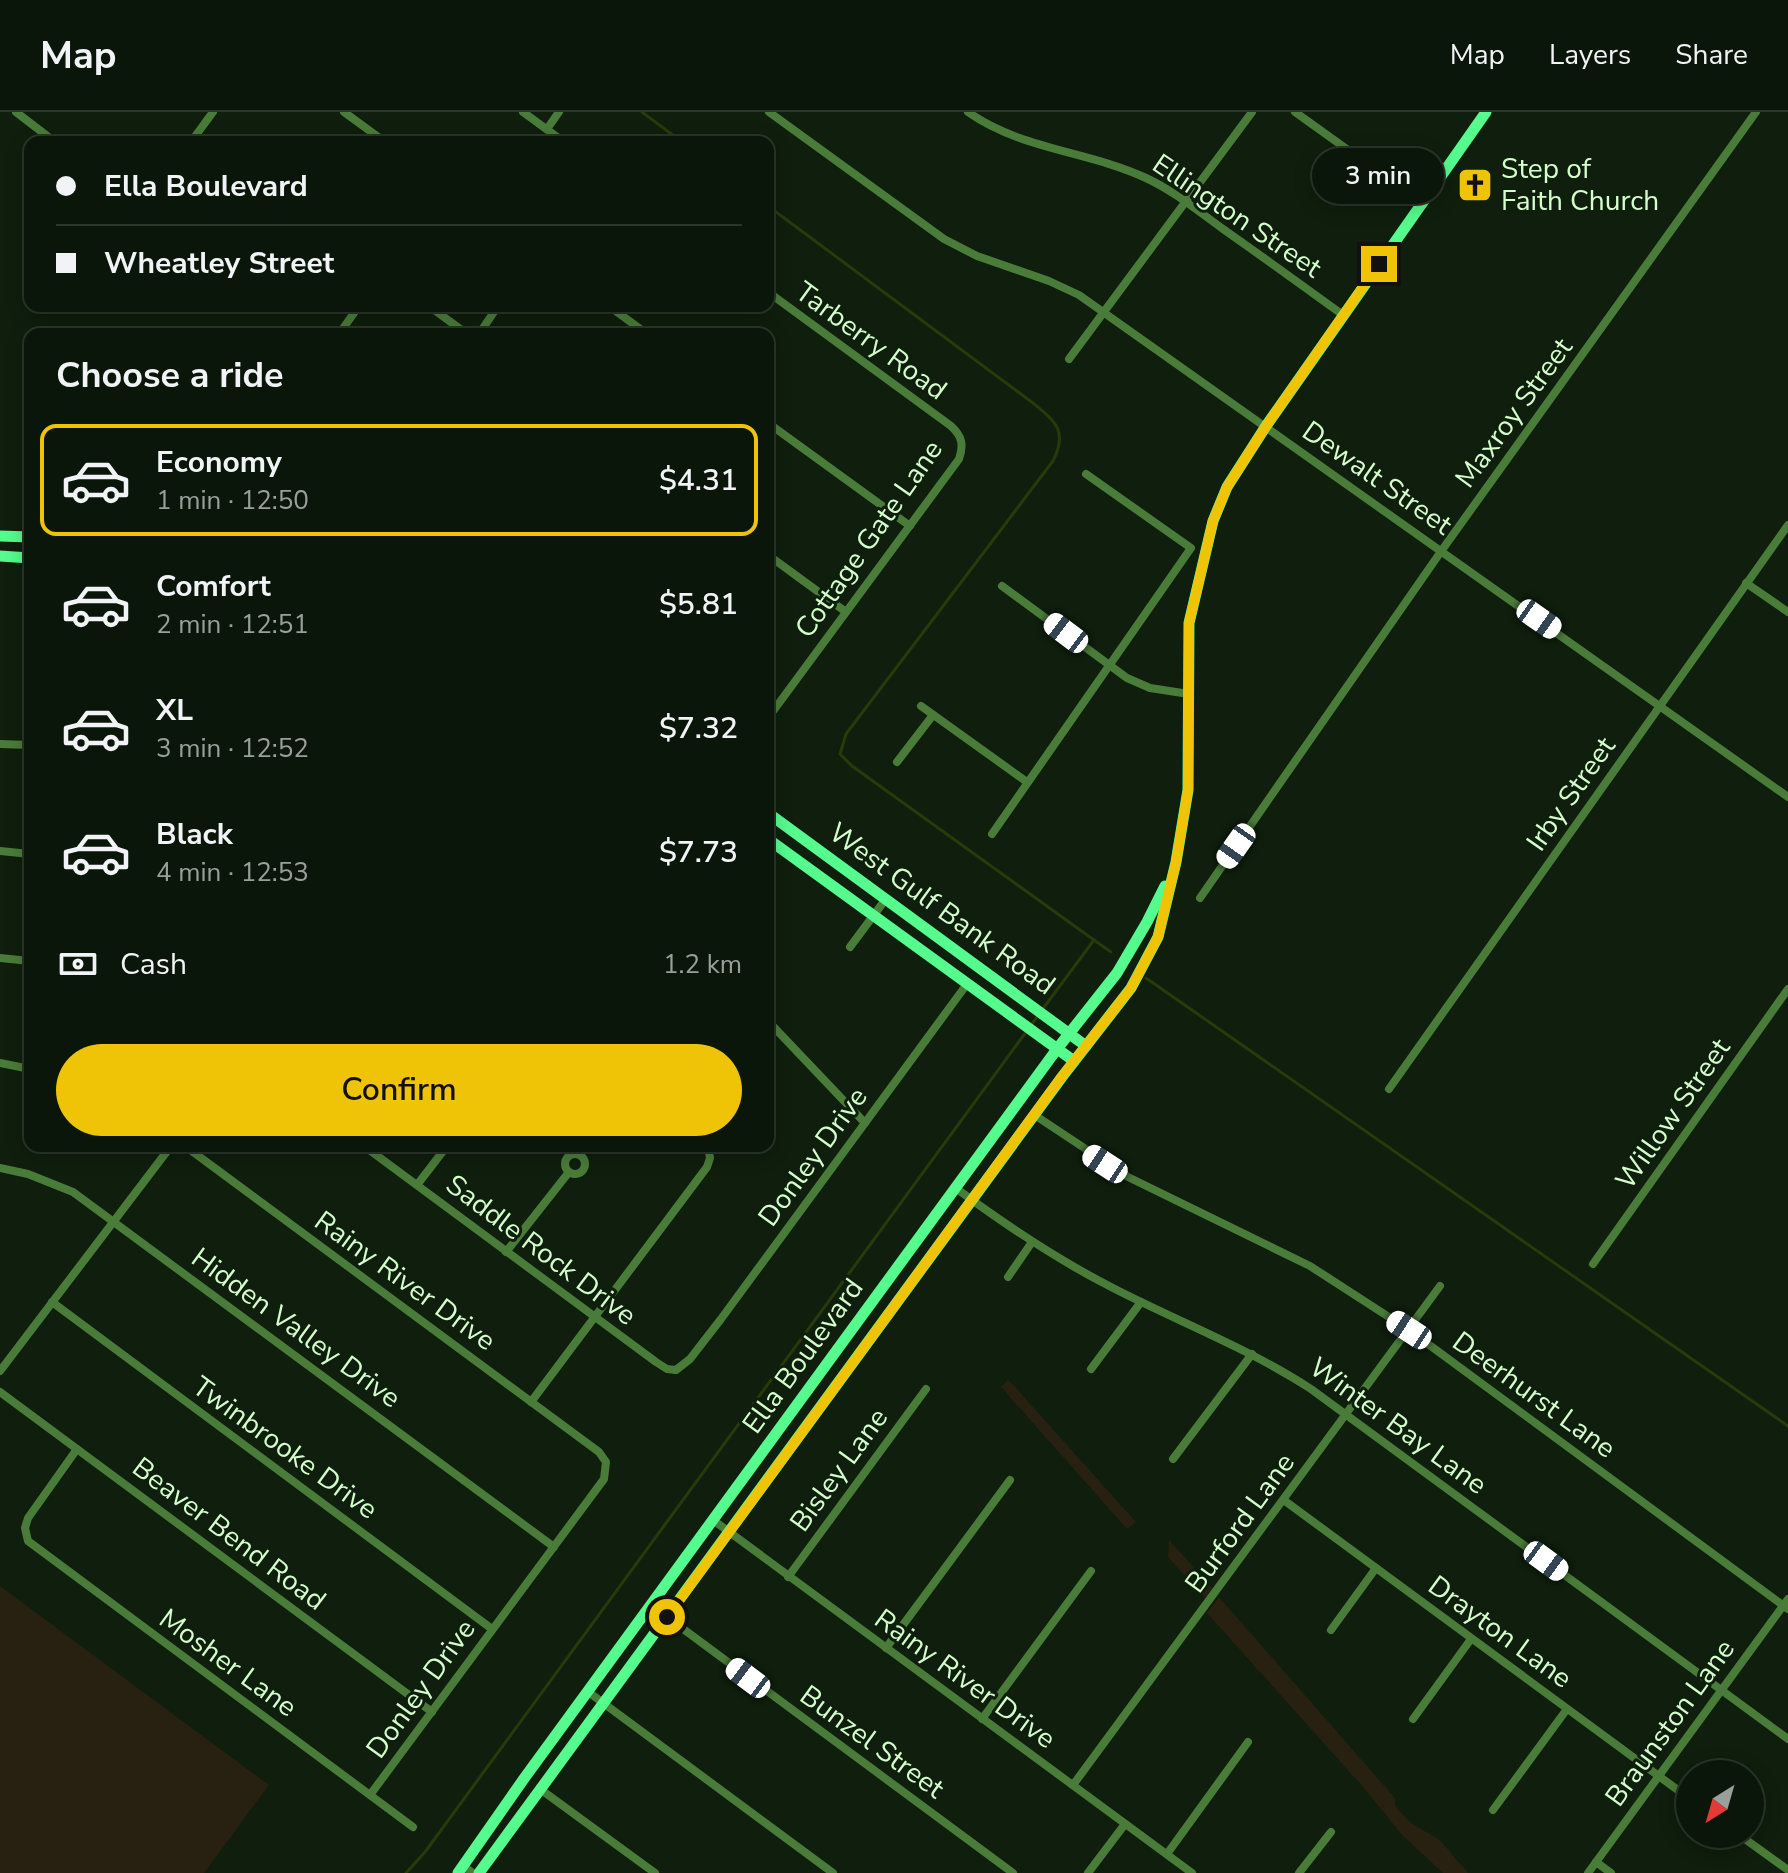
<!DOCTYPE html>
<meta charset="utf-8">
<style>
body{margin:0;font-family:"Nunito Sans",sans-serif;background:#141f13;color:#f1f3f6;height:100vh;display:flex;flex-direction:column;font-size:30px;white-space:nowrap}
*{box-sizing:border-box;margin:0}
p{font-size:26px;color:#9a9f9c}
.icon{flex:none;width:44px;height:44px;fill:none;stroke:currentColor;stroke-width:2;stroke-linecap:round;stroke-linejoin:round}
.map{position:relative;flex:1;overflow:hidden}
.side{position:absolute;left:24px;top:216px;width:750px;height:824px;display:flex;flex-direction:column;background:#0b160a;border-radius:16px;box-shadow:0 4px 20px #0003,0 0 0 2px #2b352b}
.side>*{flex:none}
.hud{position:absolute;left:24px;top:24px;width:750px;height:176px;border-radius:16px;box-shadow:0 4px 20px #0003,0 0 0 2px #2b352b;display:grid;align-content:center;height:176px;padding:0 32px;background:#0b160a}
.needle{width:52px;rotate:217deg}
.controls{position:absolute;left:1676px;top:1648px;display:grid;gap:16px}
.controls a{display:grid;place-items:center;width:88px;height:88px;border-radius:50%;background:#0b160a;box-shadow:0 4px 20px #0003,0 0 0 2px #2b352b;font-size:40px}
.end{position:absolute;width:36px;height:36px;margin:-18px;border:10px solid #efc306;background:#111;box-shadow:0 0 0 4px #111}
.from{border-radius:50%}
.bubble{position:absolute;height:56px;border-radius:28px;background:#0b160a;box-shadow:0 4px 20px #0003,0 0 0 2px #2b352b;font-size:26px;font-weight:600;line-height:56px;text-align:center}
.car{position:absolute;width:24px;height:48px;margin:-24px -12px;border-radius:10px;box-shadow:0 0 6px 2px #0007;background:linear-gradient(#fff 24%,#345 0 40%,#fff 0 76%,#345 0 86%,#fff 0)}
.hud b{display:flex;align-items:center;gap:28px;height:76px;font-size:30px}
.hud b+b{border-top:2px solid #2b352b}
.hud i{width:20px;height:20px;background:#f1f3f6}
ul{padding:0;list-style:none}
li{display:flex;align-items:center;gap:24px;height:112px;margin:0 16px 12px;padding:0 16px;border:4px solid transparent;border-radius:16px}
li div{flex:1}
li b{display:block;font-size:30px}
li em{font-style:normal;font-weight:600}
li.selected{border-color:#efc306}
li>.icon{width:72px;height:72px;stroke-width:1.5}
h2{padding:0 32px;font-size:36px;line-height:96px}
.pay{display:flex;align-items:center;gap:20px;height:88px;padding:0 32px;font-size:30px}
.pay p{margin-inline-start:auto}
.primary-button{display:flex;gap:16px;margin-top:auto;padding:16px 32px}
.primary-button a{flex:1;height:92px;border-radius:48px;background:#efc306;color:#111;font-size:32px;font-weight:600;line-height:92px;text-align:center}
header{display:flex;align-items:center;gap:48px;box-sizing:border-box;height:112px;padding:0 40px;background:#0b160a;border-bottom:2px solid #2b352b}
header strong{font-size:38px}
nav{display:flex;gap:44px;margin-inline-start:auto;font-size:28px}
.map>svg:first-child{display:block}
.green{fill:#282010}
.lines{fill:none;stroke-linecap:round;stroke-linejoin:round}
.stream{stroke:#293a0a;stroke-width:3}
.minor{stroke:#4a7c39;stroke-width:8}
.major{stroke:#55fb8d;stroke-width:11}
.route{stroke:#efc306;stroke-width:10}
.labels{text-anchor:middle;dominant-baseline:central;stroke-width:6;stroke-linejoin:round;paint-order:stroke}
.poi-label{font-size:28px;fill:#d4fecb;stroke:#0f1e0d;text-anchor:start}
.street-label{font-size:28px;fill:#d4fecb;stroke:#0f1e0d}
</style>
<header>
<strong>Map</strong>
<nav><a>Map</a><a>Layers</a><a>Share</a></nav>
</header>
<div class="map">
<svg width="1788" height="1761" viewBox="0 0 1788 1761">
<rect width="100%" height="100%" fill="#0f1e0d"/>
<g class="green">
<path d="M1008 1267 1136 1410 1127 1417 1001 1275Z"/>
<path d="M1169 1428 1212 1476 1205 1486 1168 1445Z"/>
<path d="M0 1474 269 1673 204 1761H0Z"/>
<path d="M1219 1485 1395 1686V1694L1411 1711 1440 1728 1468 1761H1443L1403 1724 1362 1674 1207 1501Z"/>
</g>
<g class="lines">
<g class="stream">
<path d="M642 0 682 30"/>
<path d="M768 94 1033 291C1056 310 1068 319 1053 349L846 622 840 642 852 654 1094 828 1042 898"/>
<path d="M1094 828 1111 840"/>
<path d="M1146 866 1788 1314"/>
<path d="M406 1761 425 1740 1037 905"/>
</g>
<g class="minor">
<path d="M16 0 55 30"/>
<path d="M344 0 385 30"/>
<path d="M523 0 564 30"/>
<path d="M769 0 944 127 977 144 1049 169 1079 183 1788 685"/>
<path d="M968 0C1022 38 1088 39 1146 66 1174 79 1198 99 1223 117 1263 145 1303 174 1343 203"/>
<path d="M1295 0 1422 91"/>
<path d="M547 17 559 0"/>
<path d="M191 30 213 0"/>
<path d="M768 180 951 314C962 324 964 333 959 347L768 606"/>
<path d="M429 194 467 222"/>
<path d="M609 194 647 222"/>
<path d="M339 222 359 194"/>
<path d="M479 222 498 194"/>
<path d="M1069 247 1252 0"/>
<path d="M768 311 910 414"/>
<path d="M768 443 846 500"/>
<path d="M1746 471 1788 500"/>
<path d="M1002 474 1127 566 1150 576 1189 582"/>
<path d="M921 594 1027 670"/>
<path d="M0 632 30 633"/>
<path d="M897 650 933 603"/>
<path d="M992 722 1191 436 1086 362"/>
<path d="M0 739 30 742"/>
<path d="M1200 786 1442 438 1756 0"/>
<path d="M850 835 885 788"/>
<path d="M0 846 30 849"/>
<path d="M768 909 865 1011"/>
<path d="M0 951 30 957"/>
<path d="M1389 977 1788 413"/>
<path d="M1036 1004 1128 1065 1310 1154 1409 1218 1788 1497"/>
<path d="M185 1034 599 1340 606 1350 604 1367 370 1683"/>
<path d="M364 1034 656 1250 667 1257 676 1258 690 1247 721 1207 967 872"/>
<circle cx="575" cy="1052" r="10"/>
<path d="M0 1056 28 1062 73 1080 554 1435"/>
<path d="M417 1073 447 1034"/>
<path d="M957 1077C1007 1114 1058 1148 1113 1176 1179 1210 1248 1236 1311 1277L1788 1627"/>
<path d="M506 1140 569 1060"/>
<path d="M1593 1152 1788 877"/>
<path d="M1008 1165 1032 1130"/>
<path d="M52 1190 492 1517"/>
<path d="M1091 1257 1141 1190"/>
<path d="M0 1259 171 1034"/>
<path d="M0 1280 432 1600"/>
<path d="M531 1290 707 1055 710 1046 708 1034"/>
<path d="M77 1337 28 1406 25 1416 28 1429 413 1715"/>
<path d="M1173 1347 1252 1242"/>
<path d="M1285 1389 1690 1687"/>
<path d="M713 1408 1192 1761"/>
<path d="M788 1465 926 1277"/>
<path d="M667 1505 1013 1761"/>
<path d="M1331 1518 1376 1456"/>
<path d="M886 1536 1010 1368"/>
<path d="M587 1579 833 1761"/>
<path d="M982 1607 1091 1459"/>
<path d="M1413 1607 1471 1527"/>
<path d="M1073 1673 1440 1174"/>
<path d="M540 1677 655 1761"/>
<path d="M1493 1698 1567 1597"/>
<path d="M1738 1722 1788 1758"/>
<path d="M1167 1742 1248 1630"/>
<path d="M1596 1750 1611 1761"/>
<path d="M463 1754 473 1761"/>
<path d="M1088 1761 1125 1712"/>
<path d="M1299 1761 1331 1720"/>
<path d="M1588 1761 1788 1487"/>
</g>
<g class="major">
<path d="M0 424 30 425"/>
<path d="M0 444 30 446"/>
<path d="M768 701 1086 934"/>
<path d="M768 727 1074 949"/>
<path d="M458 1761 523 1668 842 1231 1057 937 1117 861 1147 810 1165 774"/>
<path d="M479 1761 1062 965 1131 876 1158 825 1176 750 1188 678 1189 511 1213 409 1227 375 1266 314 1486 0"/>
</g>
</g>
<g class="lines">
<path class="route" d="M667 1505 1063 963 1131 876 1158 825 1176 750 1188 678 1189 511 1213 409 1227 375 1266 314 1379 152"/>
</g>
<defs>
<g id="church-square" transform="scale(1.8)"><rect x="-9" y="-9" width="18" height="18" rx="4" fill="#efc306" stroke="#0f1e0d"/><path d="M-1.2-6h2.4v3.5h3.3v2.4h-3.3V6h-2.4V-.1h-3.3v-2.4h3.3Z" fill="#111"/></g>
</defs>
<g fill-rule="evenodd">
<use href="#church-square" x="1475" y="73"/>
</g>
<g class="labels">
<g class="poi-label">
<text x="1501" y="57">Step of<tspan x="1501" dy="32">Faith Church</tspan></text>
</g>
<g class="street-label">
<text transform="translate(1237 104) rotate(34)">Ellington Street</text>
<text transform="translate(871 229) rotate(36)">Tarberry Road</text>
<text transform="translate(1514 301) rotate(-54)">Maxroy Street</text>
<text transform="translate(1377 366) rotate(35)">Dewalt Street</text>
<text transform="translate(869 427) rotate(-55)">Cottage Gate Lane</text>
<text transform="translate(1571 682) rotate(-55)">Irby Street</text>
<text transform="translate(942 797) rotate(36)">West Gulf Bank Road</text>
<text transform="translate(1673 1002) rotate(-55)">Willow Street</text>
<text transform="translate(813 1045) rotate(-54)">Donley Drive</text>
<text transform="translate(541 1138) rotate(37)">Saddle Rock Drive</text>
<text transform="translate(405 1169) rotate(36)">Rainy River Drive</text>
<text transform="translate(296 1216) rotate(36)">Hidden Valley Drive</text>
<text transform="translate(803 1244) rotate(-54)">Ella Boulevard</text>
<text transform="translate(1534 1283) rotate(36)">Deerhurst Lane</text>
<text transform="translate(1398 1314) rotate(36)">Winter Bay Lane</text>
<text transform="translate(285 1336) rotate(36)">Twinbrooke Drive</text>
<text transform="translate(839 1358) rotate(-54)">Bisley Lane</text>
<text transform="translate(1240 1411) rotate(-54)">Burford Lane</text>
<text transform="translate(229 1422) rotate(37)">Beaver Bend Road</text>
<text transform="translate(1500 1520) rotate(36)">Drayton Lane</text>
<text transform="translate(228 1551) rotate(36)">Mosher Lane</text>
<text transform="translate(965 1567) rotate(36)">Rainy River Drive</text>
<text transform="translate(421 1577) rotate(-54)">Donley Drive</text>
<text transform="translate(1670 1611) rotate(-54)">Braunston Lane</text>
<text transform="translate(872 1630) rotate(36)">Bunzel Street</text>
</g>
</g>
</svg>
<div class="controls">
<a><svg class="needle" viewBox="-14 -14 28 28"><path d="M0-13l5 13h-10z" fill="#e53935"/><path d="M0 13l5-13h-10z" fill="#9a9f9c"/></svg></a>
</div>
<i class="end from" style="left:667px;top:1505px"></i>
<i class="end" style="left:1379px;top:152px"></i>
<div class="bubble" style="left:1312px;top:36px;width:132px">3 min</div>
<i class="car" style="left:1539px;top:507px;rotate:125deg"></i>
<i class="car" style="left:1066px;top:521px;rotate:307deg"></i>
<i class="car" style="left:1236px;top:734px;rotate:215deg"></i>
<i class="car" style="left:1105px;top:1052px;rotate:303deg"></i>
<i class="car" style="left:1409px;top:1218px;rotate:303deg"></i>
<i class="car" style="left:1546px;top:1449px;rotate:126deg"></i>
<i class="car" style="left:748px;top:1566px;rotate:307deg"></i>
<div class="hud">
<b><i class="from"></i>Ella Boulevard</b>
<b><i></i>Wheatley Street</b>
</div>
<section class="side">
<h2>Choose a ride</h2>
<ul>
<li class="selected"><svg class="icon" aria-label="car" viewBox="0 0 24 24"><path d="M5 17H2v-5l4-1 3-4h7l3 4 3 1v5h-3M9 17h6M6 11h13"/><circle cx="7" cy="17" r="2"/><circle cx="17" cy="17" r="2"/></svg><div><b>Economy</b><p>1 min · 12:50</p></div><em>$4.31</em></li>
<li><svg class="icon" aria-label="car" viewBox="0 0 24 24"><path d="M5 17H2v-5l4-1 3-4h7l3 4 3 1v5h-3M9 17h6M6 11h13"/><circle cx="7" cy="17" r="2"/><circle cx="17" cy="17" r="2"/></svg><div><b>Comfort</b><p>2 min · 12:51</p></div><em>$5.81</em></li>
<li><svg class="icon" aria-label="car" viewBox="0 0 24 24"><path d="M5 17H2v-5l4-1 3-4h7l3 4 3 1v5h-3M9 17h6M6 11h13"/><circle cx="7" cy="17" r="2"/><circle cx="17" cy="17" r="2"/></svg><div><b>XL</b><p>3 min · 12:52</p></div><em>$7.32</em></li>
<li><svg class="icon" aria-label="car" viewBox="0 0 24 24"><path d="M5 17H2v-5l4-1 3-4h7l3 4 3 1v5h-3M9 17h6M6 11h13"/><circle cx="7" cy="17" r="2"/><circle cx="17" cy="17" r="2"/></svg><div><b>Black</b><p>4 min · 12:53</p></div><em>$7.73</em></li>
</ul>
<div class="pay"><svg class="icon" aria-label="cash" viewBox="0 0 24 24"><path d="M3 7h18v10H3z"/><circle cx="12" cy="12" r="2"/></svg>Cash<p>1.2 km</p></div>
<div class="primary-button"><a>Confirm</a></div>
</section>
</div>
